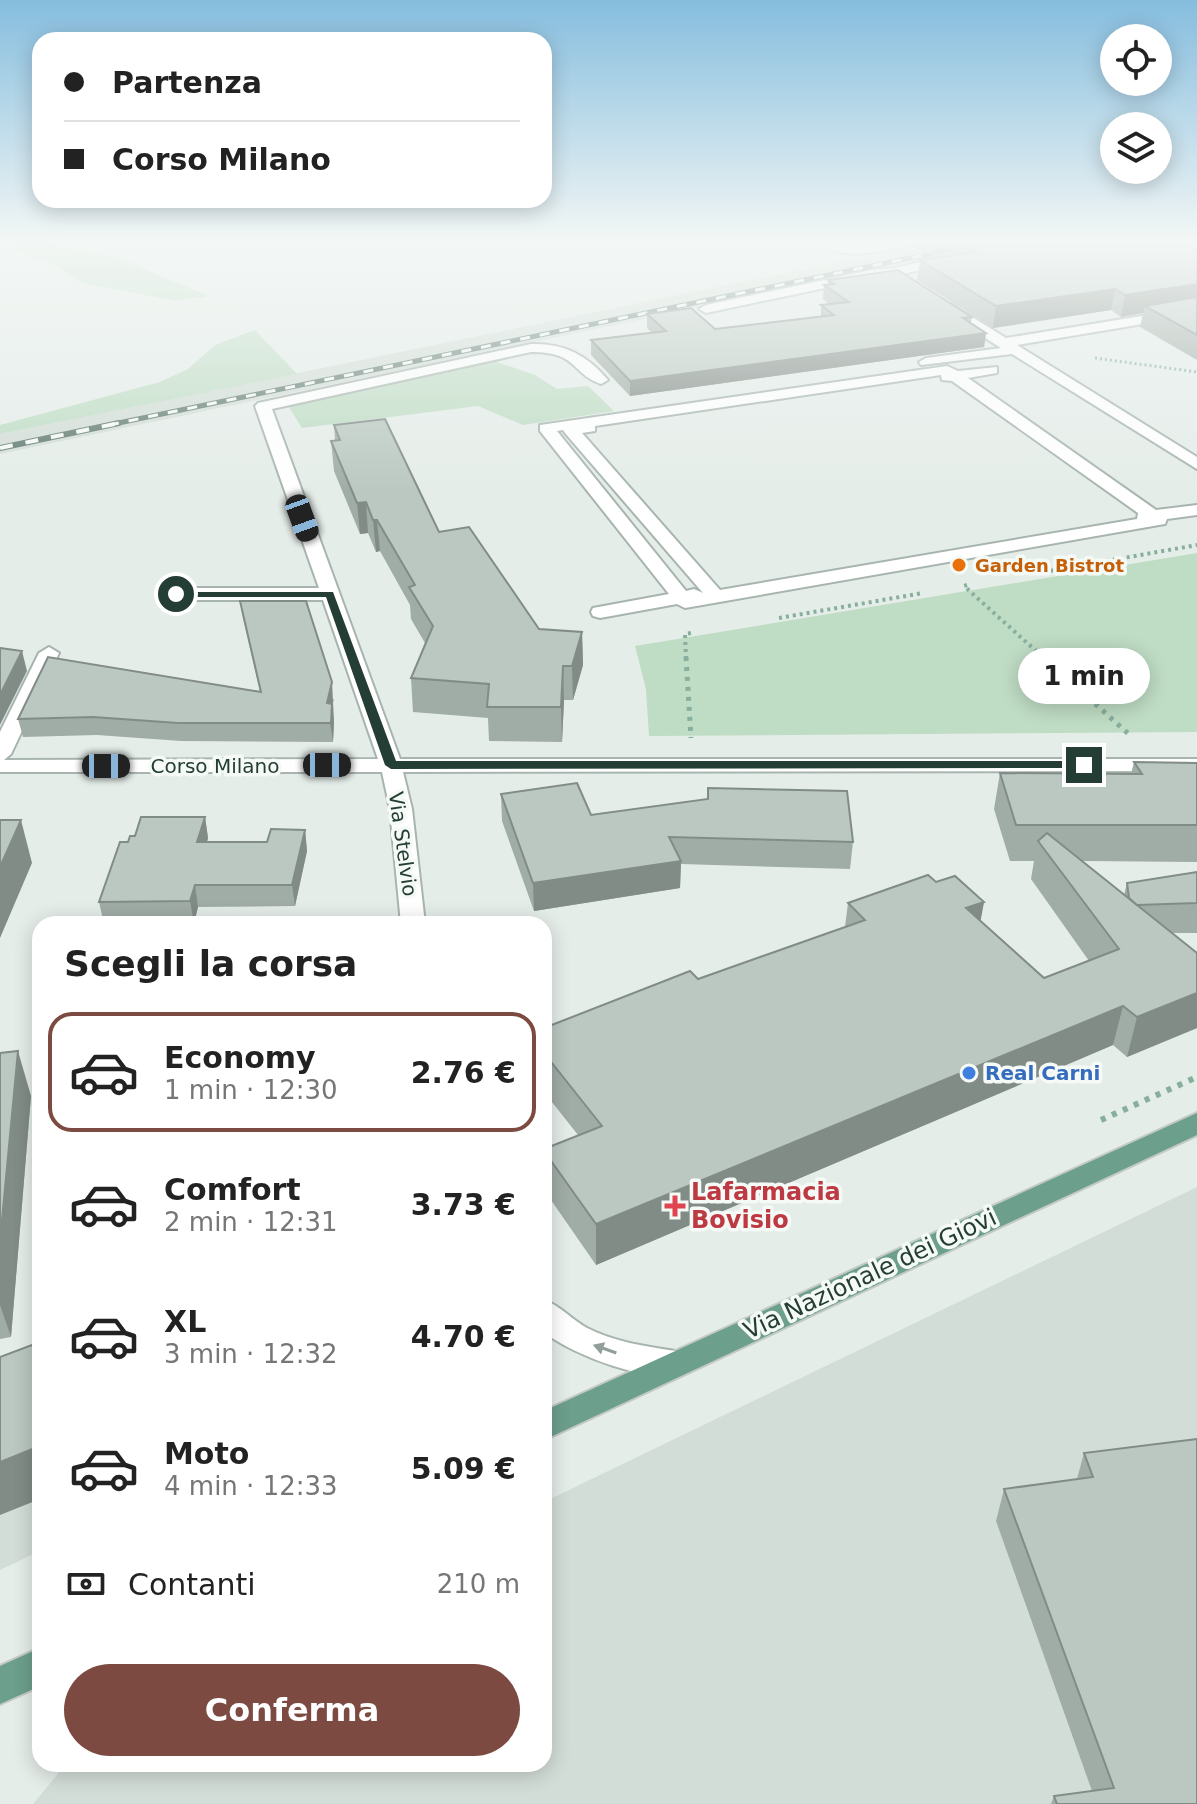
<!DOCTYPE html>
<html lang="it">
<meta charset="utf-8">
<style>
body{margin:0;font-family:"DejaVu Sans",sans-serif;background:#f6f6f6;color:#222;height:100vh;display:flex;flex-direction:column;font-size:30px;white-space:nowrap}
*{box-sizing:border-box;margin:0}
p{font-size:26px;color:#767676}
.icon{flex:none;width:44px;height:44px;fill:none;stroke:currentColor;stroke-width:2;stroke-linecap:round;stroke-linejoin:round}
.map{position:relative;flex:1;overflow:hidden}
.panel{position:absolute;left:32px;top:916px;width:520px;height:856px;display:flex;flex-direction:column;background:#fff;border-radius:24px;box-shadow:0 4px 20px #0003}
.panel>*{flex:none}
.guide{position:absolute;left:32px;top:32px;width:520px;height:176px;border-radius:24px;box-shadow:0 4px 20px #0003;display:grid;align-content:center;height:176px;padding:0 32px;background:#fff}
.tools{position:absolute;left:1100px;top:24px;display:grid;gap:16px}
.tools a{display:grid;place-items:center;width:72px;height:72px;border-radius:50%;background:#fff;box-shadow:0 4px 20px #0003;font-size:40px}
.end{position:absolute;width:36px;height:36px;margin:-18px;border:10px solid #253e35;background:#fff;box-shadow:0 0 0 4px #fff}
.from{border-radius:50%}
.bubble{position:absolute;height:56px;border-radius:28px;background:#fff;box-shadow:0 4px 20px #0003;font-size:26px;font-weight:600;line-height:56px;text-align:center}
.car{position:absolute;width:24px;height:48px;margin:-24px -12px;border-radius:10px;box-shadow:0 0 6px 2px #0007;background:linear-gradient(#222 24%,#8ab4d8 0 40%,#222 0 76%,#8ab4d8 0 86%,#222 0)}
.guide b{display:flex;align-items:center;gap:28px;height:76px;font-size:30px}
.guide b+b{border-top:2px solid #e0e0e0}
.guide i{width:20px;height:20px;background:#222}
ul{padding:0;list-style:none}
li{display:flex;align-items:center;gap:24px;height:120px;margin:0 16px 12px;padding:0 16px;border:4px solid transparent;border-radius:24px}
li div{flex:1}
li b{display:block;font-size:30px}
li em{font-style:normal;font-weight:600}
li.current{border-color:#7c4a41}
li>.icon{width:72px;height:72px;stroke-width:1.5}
h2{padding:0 32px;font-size:36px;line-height:96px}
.pay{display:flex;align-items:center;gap:20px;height:88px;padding:0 32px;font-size:30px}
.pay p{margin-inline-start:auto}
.primary-button{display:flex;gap:16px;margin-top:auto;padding:16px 32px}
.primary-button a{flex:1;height:92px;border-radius:48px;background:#7c4a41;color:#fff;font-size:32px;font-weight:600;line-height:92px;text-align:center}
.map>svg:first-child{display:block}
.built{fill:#d3ddd7}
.green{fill:#bfdcc4}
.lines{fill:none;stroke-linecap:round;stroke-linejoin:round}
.minor-casing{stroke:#a8b5af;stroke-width:4}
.major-casing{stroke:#c2c9c6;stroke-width:4}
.path-far3{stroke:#88ae9e;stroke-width:3;stroke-dasharray:2 3;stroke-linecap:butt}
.path-far2{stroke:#88ae9e;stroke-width:4;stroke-dasharray:3 4;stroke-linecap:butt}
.path-far1{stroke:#88ae9e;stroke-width:5;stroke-dasharray:4 6;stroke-linecap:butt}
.path{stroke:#88ae9e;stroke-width:6;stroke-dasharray:5 7;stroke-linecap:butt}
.minor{fill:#fff;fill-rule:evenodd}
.major{fill:#6d9f8d;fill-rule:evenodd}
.rail-far1-casing{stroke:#607970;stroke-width:5}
.rail-casing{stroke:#607970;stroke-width:6}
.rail-far1{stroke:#f5faf7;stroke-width:3;stroke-dasharray:10;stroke-linecap:butt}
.rail{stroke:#f5faf7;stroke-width:4;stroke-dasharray:13;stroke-linecap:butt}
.wall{fill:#a0aca6}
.shaded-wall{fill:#828c87}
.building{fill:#bac8c1;stroke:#828c87;stroke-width:2}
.oneway{fill:#929e9a}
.route{fill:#253e35}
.food-dot{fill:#e8710a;stroke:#f5faf7;stroke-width:3}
.shop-dot{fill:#3f7fe0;stroke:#f5faf7;stroke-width:3}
.health-dot{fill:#e0444e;stroke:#f5faf7;stroke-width:3}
.labels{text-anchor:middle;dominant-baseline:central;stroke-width:7;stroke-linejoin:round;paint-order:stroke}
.far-food-label{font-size:18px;font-weight:bold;fill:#c56008;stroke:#f5faf7;text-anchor:start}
.street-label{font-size:20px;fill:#253e35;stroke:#f5faf7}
.shop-label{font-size:20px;font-weight:bold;fill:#366cbe;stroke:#f5faf7;text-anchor:start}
.near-health-label{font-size:24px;font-weight:bold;fill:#be3a42;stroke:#f5faf7;text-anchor:start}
.near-street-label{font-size:24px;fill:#253e35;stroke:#f5faf7}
</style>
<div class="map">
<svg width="1197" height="1804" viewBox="0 0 1197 1804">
<rect width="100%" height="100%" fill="#e5ede9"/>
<g class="built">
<path d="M947 240H1020L0 454V434Z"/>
<path d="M1197 1187V1804H33L66 1764H544V1502Z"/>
<path d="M40 1354V1551L0 1570V1363Z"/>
</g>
<g class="green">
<path d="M35 240 121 259 208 296 176 301 83 283 57 267 10 248 15 241Z"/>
<path d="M255 330 297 374 0 434V425L160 382 188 369 215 345Z"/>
<path d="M494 361 535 375 557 389 588 386 614 411 523 425 478 406 302 428 287 404Z"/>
<path d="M1197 553V732L649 736 646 689 635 646Z"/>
</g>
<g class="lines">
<g class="minor-casing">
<g id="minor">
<path d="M816 240C828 240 835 246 846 247 868 248 897 240 922 240L916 244C884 249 842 265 816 240Z"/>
<path d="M951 254 955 255V261L896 276 872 278 706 313 699 309 706 305 872 270 896 268Z"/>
<path d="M941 304H951L1006 338 1197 307V315L1017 345 1197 457V469L1012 354 921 365 919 362 926 358 1001 348 941 310Z"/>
<path d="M531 344C564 343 587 355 608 380L601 384C570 373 579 352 531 352L272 409 400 759H1197V771L403 772 412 809 425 924H401L390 809 382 772H0V732L39 653 49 647 59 653 11 754 4 760 378 759 323 600H176L167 594 176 588H319L255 406 258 403Z"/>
<path d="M947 366 958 371 997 367V373L968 378 1156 510 1197 505V515L1167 519 1165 524 1159 525 685 608 677 604 600 618 593 616 591 612 593 608 669 594 540 431V425ZM941 375 942 380 952 381 1138 513 1137 519 720 590 582 433 595 431V426ZM563 430 565 433 703 593 694 589 686 591 557 431Z"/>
<path d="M544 1300C561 1306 572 1320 587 1328 614 1342 645 1346 675 1351L686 1355 691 1364 686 1373C651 1385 572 1355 544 1332Z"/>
</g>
</g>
<g class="major-casing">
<g id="major">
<path d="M1197 1113V1135L544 1440V1411Z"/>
<path d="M40 1648V1686L0 1704V1666Z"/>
</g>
</g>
<path class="path-far3" d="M1095 358 1197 372"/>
<g class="path-far2">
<path d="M1044 572 1197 545"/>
<path d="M967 585 964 586 1045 659"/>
<path d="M779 618 923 593"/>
<path d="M686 659 685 634 691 633"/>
</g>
<g class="path-far1">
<path d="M686 657 691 738"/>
<path d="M1043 657 1132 737"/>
</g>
<path class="path" d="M1101 1120 1197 1077"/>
<use href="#minor" class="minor"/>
<use href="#major" class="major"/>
<g class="rail-far1-casing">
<path id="rail-far1" d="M109 425 996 240"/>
</g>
<g class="rail-casing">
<path id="rail" d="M0 448 119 423"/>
</g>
<use href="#rail-far1" class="rail-far1"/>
<use href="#rail" class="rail"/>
</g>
<g class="wall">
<path d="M915 240H1197V360L1140 327 1143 313 1121 317 1111 310 993 328 917 280 920 260 955 255V251L933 255 914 247Z"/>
<path d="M828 280 972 317 971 323 986 333 984 347 630 396 591 355V340L652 333 647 328V314L715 329 821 316V305L829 304 823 299 824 285H828Z"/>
<path d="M334 425 439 532 539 629 582 632 583 665 573 700H564L562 742 489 741 488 718 413 712 411 678 425 643 411 619 410 605 380 551 376 552 368 533 360 534 334 471 331 441 335 440Z"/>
<path d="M240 601 334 700 332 705 334 722 333 742 181 741 97 735 23 737 18 719 260 692 243 618Z"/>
<path d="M1134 762 1197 763V862L1083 861 1124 895 1127 883 1197 872V933H1172L1197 953V1028L1127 1057 1113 1045 596 1265 544 1190V1149L578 1135 544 1092V1028L698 979 845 927 848 903 936 882 984 902 980 921 1044 978 1089 961 1031 879 1034 861H1010L994 809 1000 773 1131 774Z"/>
<path d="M708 788 853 842 850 869 681 864 680 888 534 911 502 821 501 794 591 815 707 799Z"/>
<path d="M205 817 208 838 207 842H267L305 830 307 851 295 906 198 907 194 923 104 924 99 902 135 836Z"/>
<path d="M0 1053 31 1096 11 1337 0 1339Z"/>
<path d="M1197 1439V1804H1051L1054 1796 1092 1791 996 1521 1004 1489 1077 1479 1084 1453Z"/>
</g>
<g class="shaded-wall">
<path d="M935 240H1007L956 244 955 251 933 255Z"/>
<path d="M1197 284V305L1145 306 1143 313 1121 317 1125 295Z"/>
<path d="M1115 289 1111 310 993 328 996 306Z"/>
<path d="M986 333 984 347 630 396V381Z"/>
<path d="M366 502 368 533 360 534 357 503Z"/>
<path d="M373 520H377L380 551 376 552Z"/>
<path d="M582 632 583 665 573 700 572 666Z"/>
<path d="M22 651 27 671 0 725V695Z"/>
<path d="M563 666 564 700 562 742 561 707Z"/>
<path d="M332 682 334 722 333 742 327 703Z"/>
<path d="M205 817 208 838 201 863 197 842Z"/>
<path d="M21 820 32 863 0 938V867Z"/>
<path d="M305 830 307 851 295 906 292 885Z"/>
<path d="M681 861 680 888 534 911 533 883Z"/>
<path d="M195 885 198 907 194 923 190 901Z"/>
<path d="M984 902 977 940 966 908Z"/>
<path d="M1197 993V1028L1127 1057 1137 1017Z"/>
<path d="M1123 1006 1113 1045 596 1265V1224Z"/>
<path d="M18 1051 31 1096 11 1337 0 1305V1241Z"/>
<path d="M40 1446V1499L0 1515V1462Z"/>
</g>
<g class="building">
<path d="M973 240H1197V284L1125 295 1115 289 996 306 920 260 975 252 956 244Z"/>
<path d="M898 270 972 317 963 318 986 333 630 381 591 340 666 331 647 314 691 308 715 329 834 315 821 305 849 302 824 285 834 284 828 280Z"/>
<path d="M1197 297V335L1145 306Z"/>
<path d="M385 419 439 532 469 527 539 629 582 632 572 666H563L561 707H487L489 684 411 678 433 626 409 587 415 585 377 520H373L366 502 357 503 331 441 340 440 334 425Z"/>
<path d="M240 601H306L332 682 327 703 332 704 331 723H178L93 717 18 719 48 657 261 692Z"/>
<path d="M0 648 22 651 0 695Z"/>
<path d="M1134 762 1197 763V825H1016L1000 773 1142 774Z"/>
<path d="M577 783 591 815 708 799V788L847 791 853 842 669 837 681 861 533 883 501 794Z"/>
<path d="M141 817H205L197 842H267L271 829 305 830 292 885H195L190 901 99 902 120 842H128L130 836H135Z"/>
<path d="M0 820H21L0 867Z"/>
<path d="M1047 833 1197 953V993L1137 1017 1123 1006 596 1224 544 1151V1149L602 1126 544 1053V1028L690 971 698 979 865 920 848 903 928 875 936 882 955 876 984 902 966 908 1044 978 1119 949 1038 841Z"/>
<path d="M1197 872V903L1137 905 1129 898 1127 883Z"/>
<path d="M18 1051 0 1241V1053Z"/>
<path d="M40 1342V1446L0 1462V1357Z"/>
<path d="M1197 1439V1804H1057L1054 1796 1114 1788 1004 1489 1093 1477 1084 1453Z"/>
</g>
<defs><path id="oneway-solid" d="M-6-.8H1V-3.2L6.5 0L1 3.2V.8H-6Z" transform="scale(2)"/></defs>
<use class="oneway" href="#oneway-solid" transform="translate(605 1349) rotate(-161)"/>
<linearGradient id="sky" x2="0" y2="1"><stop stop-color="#85bdde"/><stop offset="0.49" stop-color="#f3f7f5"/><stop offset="1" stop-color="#f3f7f5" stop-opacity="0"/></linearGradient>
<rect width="1197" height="492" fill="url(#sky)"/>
<path class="route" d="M172 592H333L396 761H1084L1089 765 1084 768 391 769 385 765 326 597H176L171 594Z"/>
<circle class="food-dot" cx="959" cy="565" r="8"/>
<circle class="shop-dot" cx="969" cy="1073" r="8"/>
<path class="health-dot" d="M671 1194h8v8h8v8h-8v8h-8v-8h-8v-8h8z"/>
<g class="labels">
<g class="far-food-label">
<text x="975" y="565">Garden Bistrot</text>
</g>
<g class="street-label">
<text x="215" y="766">Corso Milano</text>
<text transform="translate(403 844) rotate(82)">Via Stelvio</text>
</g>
<g class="shop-label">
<text x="985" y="1073">Real Carni</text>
</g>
<g class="near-health-label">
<text x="691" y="1192">Lafarmacia<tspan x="691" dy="28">Bovisio</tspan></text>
</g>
<g class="near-street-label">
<text transform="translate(870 1274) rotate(-25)">Via Nazionale dei Giovi</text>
</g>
</g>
</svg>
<div class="tools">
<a><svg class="icon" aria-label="locate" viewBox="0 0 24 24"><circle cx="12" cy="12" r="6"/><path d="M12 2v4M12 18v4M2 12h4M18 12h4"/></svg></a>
<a><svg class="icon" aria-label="layers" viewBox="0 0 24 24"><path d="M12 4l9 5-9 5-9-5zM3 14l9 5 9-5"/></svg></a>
</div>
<i class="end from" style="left:176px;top:594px"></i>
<i class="end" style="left:1084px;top:765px"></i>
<div class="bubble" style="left:1018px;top:648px;width:132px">1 min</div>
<i class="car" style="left:302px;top:518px;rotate:160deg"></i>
<i class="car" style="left:327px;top:765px;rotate:90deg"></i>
<i class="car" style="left:106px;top:766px;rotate:90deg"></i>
<div class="guide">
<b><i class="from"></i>Partenza</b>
<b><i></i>Corso Milano</b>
</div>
<section class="panel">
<h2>Scegli la corsa</h2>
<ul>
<li class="current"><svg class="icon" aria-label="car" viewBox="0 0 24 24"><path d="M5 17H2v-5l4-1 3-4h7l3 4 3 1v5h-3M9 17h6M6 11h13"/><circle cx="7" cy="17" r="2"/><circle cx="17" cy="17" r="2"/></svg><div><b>Economy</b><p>1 min · 12:30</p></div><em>2.76 €</em></li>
<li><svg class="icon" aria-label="car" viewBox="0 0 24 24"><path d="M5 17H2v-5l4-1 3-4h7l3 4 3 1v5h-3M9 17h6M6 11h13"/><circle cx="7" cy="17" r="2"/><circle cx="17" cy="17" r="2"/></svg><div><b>Comfort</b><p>2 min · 12:31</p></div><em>3.73 €</em></li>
<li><svg class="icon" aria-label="car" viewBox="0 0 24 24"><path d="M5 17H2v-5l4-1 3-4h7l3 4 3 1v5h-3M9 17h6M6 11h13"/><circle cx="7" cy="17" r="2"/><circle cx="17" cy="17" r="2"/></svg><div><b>XL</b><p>3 min · 12:32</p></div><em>4.70 €</em></li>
<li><svg class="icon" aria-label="car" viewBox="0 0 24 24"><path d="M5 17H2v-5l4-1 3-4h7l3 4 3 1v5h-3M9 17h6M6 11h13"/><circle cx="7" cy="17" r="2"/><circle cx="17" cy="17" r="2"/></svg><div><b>Moto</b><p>4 min · 12:33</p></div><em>5.09 €</em></li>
</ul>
<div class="pay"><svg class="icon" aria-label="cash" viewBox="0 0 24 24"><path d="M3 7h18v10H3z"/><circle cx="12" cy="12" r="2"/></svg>Contanti<p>210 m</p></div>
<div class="primary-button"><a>Conferma</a></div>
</section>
</div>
